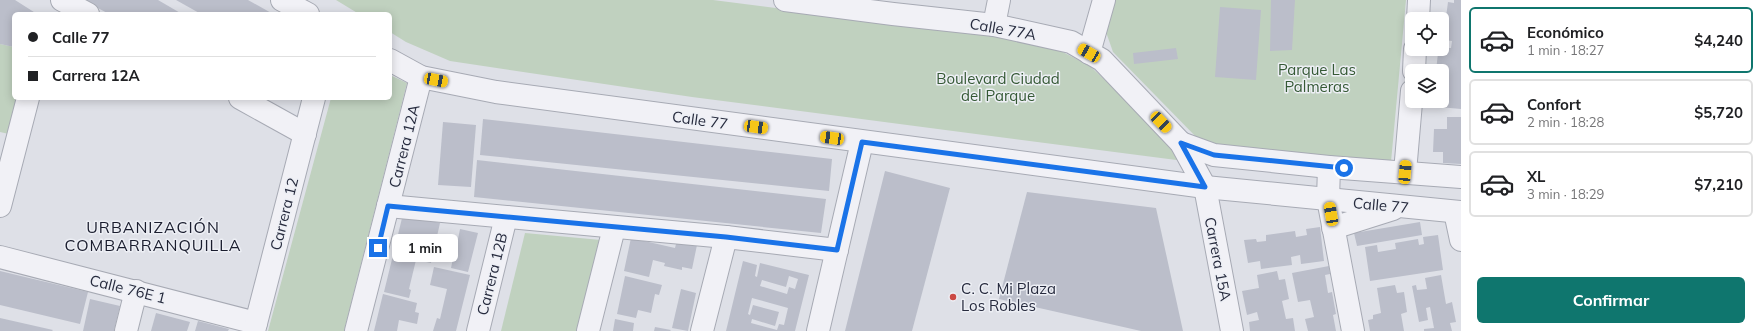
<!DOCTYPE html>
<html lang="es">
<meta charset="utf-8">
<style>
body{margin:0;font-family:Mulish,sans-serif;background:#f6f6f6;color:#202124;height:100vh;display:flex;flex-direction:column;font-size:15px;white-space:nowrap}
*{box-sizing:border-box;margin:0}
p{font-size:13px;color:#757577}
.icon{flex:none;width:22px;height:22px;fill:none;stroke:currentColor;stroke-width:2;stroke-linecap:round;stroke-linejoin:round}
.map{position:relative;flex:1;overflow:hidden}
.sheet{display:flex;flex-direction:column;background:#fff;width:300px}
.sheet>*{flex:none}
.hud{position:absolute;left:12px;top:12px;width:380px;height:88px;border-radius:6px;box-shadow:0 2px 10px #0003;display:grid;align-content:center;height:88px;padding:0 16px;background:#fff}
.controls{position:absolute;left:1405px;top:12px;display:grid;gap:8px}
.controls a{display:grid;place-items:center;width:44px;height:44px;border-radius:6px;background:#fff;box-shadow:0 2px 10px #0003;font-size:20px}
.end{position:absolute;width:18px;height:18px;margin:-9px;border:5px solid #1a73e8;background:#fff;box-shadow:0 0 0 2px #fff}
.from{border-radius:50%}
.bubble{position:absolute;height:28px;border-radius:6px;background:#fff;box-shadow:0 2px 10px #0003;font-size:13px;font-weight:700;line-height:28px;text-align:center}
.car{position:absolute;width:12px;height:24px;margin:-12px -6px;border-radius:5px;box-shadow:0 0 3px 1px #0007;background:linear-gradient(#f5c518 24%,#345 0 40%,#f5c518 0 76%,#345 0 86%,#f5c518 0)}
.hud b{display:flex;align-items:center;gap:14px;height:38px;font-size:15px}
.hud b+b{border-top:1px solid #e0e0e0}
.hud i{width:10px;height:10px;background:#202124}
ul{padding:7px 0 0;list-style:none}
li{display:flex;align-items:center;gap:12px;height:66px;margin:0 8px 6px;padding:0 8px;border:2px solid #e0e0e0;border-radius:6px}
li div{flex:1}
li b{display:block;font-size:15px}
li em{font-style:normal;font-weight:700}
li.current{border-color:#0f766e}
li>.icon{width:36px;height:36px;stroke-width:1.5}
.button{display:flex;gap:8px;margin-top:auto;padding:8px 16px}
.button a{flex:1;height:46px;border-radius:6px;background:#0f766e;color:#fff;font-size:16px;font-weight:700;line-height:46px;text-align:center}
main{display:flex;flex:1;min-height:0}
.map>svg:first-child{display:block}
.green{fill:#c0d1bf}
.building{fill:#bbbeca;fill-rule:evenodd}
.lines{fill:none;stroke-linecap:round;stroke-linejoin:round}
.minor-casing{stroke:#a7aab4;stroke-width:24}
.minor{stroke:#f1f1f6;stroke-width:22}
.route{stroke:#1a73e8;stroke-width:5}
.poi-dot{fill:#cb4944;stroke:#edeff5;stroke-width:1.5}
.labels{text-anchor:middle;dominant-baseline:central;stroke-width:3;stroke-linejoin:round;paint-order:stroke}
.street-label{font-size:15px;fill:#272b3e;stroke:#edeff5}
.park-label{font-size:15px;fill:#355935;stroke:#edeff5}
.poi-label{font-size:15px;fill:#272b3e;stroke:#edeff5;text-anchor:start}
.neighbourhood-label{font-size:16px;letter-spacing:1px;fill:#1a1d2e;stroke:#edeff5}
</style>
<main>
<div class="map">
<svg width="1461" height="331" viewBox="0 0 1461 331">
<rect width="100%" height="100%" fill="#dee0e7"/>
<g class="green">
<path d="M336 0H713L1009 38 1049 45 1090 66 1127 101 1184 161 692 97 450 61 406 42 390 32V14H359Z"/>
<path d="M1113 0H1406L1391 162 1214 148 1200 141 1113 52 1106 32Z"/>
<path d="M0 44 14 47V98H18L9 134 0 132Z"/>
<path d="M390 75 407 83 344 331H268L331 98H390Z"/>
<path d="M525 233 601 240 577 331H501Z"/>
</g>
<g class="building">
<path d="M0 0H15L37 14H14V47L0 44Z"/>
<path d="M83 0H158L182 14H109Z"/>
<path d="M176 0H248L273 14H201Z"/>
<path d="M1271 0H1295L1292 50 1270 51Z"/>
<path d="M1454 0H1461V109L1439 107 1440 101H1442V80H1446L1447 72 1436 71 1438 53 1444 54V48H1451L1452 41 1443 40 1448 2 1454 3Z"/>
<path d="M1220 7 1261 10 1256 80 1215 77Z"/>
<path d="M1176 48 1178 59 1134 64 1133 53Z"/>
<path d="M1447 117H1461V164L1443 163V152H1433L1434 129H1447Z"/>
<path d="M483 119 832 159 829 191 480 155Z"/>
<path d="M443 122 476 125 471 187 438 185Z"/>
<path d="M477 160 826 199 821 233 474 197Z"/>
<path d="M885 171 950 188 912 331H845Z"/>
<path d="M1027 192 1156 208 1183 331H1141L999 299Z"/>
<path d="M403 214 440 223 431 263 416 260 409 289 411 290 409 298 384 292Z"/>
<path d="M1420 222 1422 235 1357 246 1354 233Z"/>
<path d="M1320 227 1324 261 1301 264 1300 255 1291 257 1292 265 1261 269 1260 261 1248 263 1244 240 1256 239 1257 242 1266 241V235L1295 231 1296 237 1307 235 1306 229Z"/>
<path d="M460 229 478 233 468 272 451 268 453 258 448 257 453 237 458 239Z"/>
<path d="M1438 235 1443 270 1370 281 1365 247 1377 245 1378 252 1396 249 1395 243 1418 239 1419 245 1424 244 1423 237Z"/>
<path d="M631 238 675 248 677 240 697 245 692 269 682 267V270L664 266 665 263 653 260 649 277 624 271Z"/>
<path d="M743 261 757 265 755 276 757 277 760 263 809 275 795 331H726ZM789 276 798 279 795 289 789 287 787 294 760 286 762 280 786 287ZM752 298 788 308 784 325 779 324 777 330 751 323 752 319 775 326 779 312 753 305 750 315 748 314Z"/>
<path d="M1329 266 1330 274 1325 275 1328 293 1332 292 1336 314 1333 315 1336 331H1308L1305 319 1314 317 1310 300 1298 302 1292 273Z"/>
<path d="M434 267 470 275 456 331H433L437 318 440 319 447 289 430 285Z"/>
<path d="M0 271 88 292 80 324 0 305Z"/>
<path d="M1277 271 1279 280 1285 279 1289 299 1282 301 1286 319 1293 318 1295 331H1250L1249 322 1259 320 1257 312 1247 315 1242 291 1259 288 1257 275Z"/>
<path d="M1441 275 1446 304 1452 302 1456 322 1450 323 1452 331H1424V329L1434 328 1430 307 1426 308 1428 320 1419 322 1412 286 1416 285 1417 290 1427 289 1425 278Z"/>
<path d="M625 276 662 285 659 295 655 294 651 313 638 310 636 318 617 314Z"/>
<path d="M1395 285 1397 293 1404 292 1407 312 1401 314 1404 331H1370L1368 320 1373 319V315L1381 313 1377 288Z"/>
<path d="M681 289 696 293 688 331 672 328Z"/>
<path d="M383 294 417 303 415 312 419 313 417 324 399 320 397 331H374Z"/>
<path d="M90 299 120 306 114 331H83Z"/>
<path d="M156 313 190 322 187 331H151Z"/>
<path d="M0 318 53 330 52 331H0Z"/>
<path d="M615 319 634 323 633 331H613Z"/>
<path d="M198 321 229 329 228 331H195Z"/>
<path d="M655 327 671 330 670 331H654Z"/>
</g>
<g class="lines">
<g class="minor-casing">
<g id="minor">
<path d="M62 0 88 14"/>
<path d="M282 0 308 14"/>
<path d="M785 0 893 14 994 25 1071 42 1102 60 1181 143 1205 187 1232 331"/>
<path d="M1418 19 1419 0"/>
<path d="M994 25 999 0"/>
<path d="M1089 53 1104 0"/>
<path d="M390 60 421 77 496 92 1205 187 1461 212"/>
<path d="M1414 71 1415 49"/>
<path d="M240 98 305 134"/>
<path d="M1181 143 1214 155 1329 167 1461 177"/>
<path d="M1329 167 1328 199 1353 331"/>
<path d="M1405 172 1412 91"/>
<path d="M0 206 28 98"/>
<path d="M388 206 726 237 837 250"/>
<path d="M1455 212 1461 240"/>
<path d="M1333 228 1393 209"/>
<path d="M0 257 256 323"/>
<path d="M126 331 136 291"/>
<path d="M254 331 314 98"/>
<path d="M356 331 421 77"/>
<path d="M478 331 506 217"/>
<path d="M588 331 614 228"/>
<path d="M702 331 726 237"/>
<path d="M818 331 862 142"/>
</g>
</g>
<use href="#minor" class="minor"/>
</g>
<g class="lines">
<path class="route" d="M378 248 388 206 726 237 837 250 862 142 1205 187 1181 143 1214 155 1344 168"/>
</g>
<circle class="poi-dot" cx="953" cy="297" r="4"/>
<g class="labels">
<g class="street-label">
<text transform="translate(1003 29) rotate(10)">Calle 77A</text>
<text transform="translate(700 120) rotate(8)">Calle 77</text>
<text transform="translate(404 146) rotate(-76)">Carrera 12A</text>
<text transform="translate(1381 205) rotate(5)">Calle 77</text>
<text transform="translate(284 214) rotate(-76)">Carrera 12</text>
<text transform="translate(1218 259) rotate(79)">Carrera 15A</text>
<text transform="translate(492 274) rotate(-76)">Carrera 12B</text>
<text transform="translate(128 289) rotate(14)">Calle 76E 1</text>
</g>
<g class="park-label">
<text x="1317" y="69">Parque Las<tspan x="1317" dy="17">Palmeras</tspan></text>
<text x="998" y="78">Boulevard Ciudad<tspan x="998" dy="17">del Parque</tspan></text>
</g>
<g class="poi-label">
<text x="961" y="288">C. C. Mi Plaza<tspan x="961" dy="17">Los Robles</tspan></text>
</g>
<g class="neighbourhood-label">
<text x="153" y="227">URBANIZACIÓN<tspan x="153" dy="18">COMBARRANQUILLA</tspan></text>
</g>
</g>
</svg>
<div class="controls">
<a><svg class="icon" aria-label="locate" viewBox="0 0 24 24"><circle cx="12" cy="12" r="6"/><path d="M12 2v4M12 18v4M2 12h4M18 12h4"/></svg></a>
<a><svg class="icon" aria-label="layers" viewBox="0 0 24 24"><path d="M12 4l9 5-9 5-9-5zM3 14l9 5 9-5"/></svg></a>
</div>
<i class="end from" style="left:1344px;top:168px"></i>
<i class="end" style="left:378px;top:248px"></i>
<div class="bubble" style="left:392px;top:234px;width:66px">1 min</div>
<i class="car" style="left:1089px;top:53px;rotate:300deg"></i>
<i class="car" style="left:436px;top:80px;rotate:101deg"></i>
<i class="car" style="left:1161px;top:122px;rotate:136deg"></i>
<i class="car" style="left:756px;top:127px;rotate:98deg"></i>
<i class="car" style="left:832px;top:138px;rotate:278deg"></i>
<i class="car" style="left:1405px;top:172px;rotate:5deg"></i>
<i class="car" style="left:1331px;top:214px;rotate:350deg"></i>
<div class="hud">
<b><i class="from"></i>Calle 77</b>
<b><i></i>Carrera 12A</b>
</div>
</div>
<section class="sheet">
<ul>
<li class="current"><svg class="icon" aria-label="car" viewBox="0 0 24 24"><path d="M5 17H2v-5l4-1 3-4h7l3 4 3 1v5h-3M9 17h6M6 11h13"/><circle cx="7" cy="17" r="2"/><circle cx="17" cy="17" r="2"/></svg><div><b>Económico</b><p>1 min · 18:27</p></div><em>$4,240</em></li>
<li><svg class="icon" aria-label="car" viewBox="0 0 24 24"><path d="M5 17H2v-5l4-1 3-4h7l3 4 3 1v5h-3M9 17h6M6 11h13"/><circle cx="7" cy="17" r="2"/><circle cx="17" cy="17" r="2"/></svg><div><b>Confort</b><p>2 min · 18:28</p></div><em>$5,720</em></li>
<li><svg class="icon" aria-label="car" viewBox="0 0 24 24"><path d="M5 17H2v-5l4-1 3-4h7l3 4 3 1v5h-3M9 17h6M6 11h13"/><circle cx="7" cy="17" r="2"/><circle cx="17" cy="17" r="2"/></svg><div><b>XL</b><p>3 min · 18:29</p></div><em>$7,210</em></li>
</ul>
<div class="button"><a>Confirmar</a></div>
</section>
</main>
